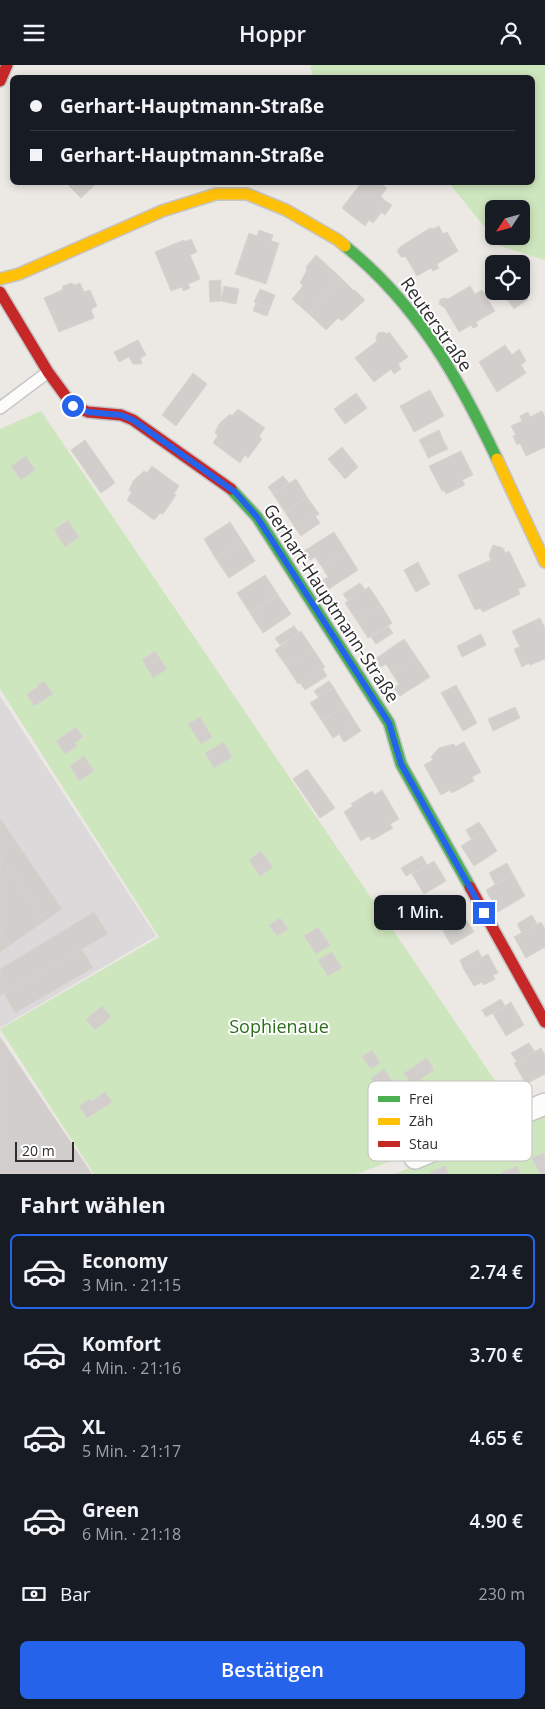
<!DOCTYPE html>
<html lang="de">
<meta charset="utf-8">
<style>
body{margin:0;font-family:"Open Sans",sans-serif;background:#242831;color:#f1f3f6;height:100vh;display:flex;flex-direction:column;font-size:19px;white-space:nowrap}
*{box-sizing:border-box;margin:0}
p{font-size:16px;color:#9ea1a6}
.icon{flex:none;width:28px;height:28px;fill:none;stroke:currentColor;stroke-width:2;stroke-linecap:round;stroke-linejoin:round}
.map{position:relative;height:1109px;overflow:hidden}
.side{display:flex;flex-direction:column;background:#171b24;flex:1}
.side>*{flex:none}
.hud{position:absolute;left:10px;top:10px;width:525px;height:110px;border-radius:8px;box-shadow:0 2px 8px #0003;display:grid;align-content:center;height:110px;padding:0 20px;background:#171b24}
.needle{width:32px;rotate:234deg}
.tools{position:absolute;left:485px;top:135px;display:grid;gap:10px}
.tools a{display:grid;place-items:center;width:45px;height:45px;border-radius:8px;background:#171b24;box-shadow:0 2px 8px #0003;font-size:25px}
.scale{position:absolute;left:15px;bottom:12px;width:59px;box-sizing:border-box;padding-left:5px;border:2px solid #2e2e2e;border-top:0;font-size:14px;line-height:18px;white-space:nowrap;color:#2e2e2e;-webkit-text-stroke:4px #fff;paint-order:stroke}
.end{position:absolute;width:22px;height:22px;margin:-11px;border:6px solid #2563eb;background:#fff;box-shadow:0 0 0 2px #fff}
.from{border-radius:50%}
.bubble{position:absolute;height:35px;border-radius:8px;background:#171b24;box-shadow:0 2px 8px #0003;font-size:16px;font-weight:600;line-height:35px;text-align:center}
.hud b{display:flex;align-items:center;gap:18px;height:48px;font-size:19px}
.hud b+b{border-top:1px solid #363941}
.hud i{width:12px;height:12px;background:#f1f3f6}
ul{padding:0;list-style:none}
li{display:flex;align-items:center;gap:15px;height:75px;margin:0 10px 8px;padding:0 10px;border:2px solid transparent;border-radius:8px}
li div{flex:1}
li b{display:block;font-size:19px}
li em{font-style:normal;font-weight:600}
li.selected{border-color:#2563eb}
li>.icon{width:45px;height:45px;stroke-width:1.5}
h2{padding:0 20px;font-size:22px;line-height:60px}
.pay{display:flex;align-items:center;gap:12px;height:55px;padding:0 20px;font-size:19px}
.pay p{margin-inline-start:auto}
.button{display:flex;gap:10px;margin-top:auto;padding:10px 20px}
.button a{flex:1;height:58px;border-radius:8px;background:#2563eb;color:#fff;font-size:20px;font-weight:600;line-height:58px;text-align:center}
header{display:flex;justify-content:space-between;align-items:center;height:65px;padding:0 20px;background:#171b24;font-size:22px;font-weight:600}
.map>svg:first-child{display:block}
.industrial{fill:#dcd9db}
.green{fill:#cee6be;fill-rule:evenodd}
.building{fill:#d1cecb;stroke:#d7d4d0}
.lines{fill:none;stroke-linecap:round;stroke-linejoin:round}
.lane-casing{stroke:#c5c4c5;stroke-width:14}
.street-casing{stroke:#c5c4c5;stroke-width:24}
.fast-casing{stroke:#c5c4c5;stroke-width:14}
.slow-casing{stroke:#c5c4c5;stroke-width:14}
.jam-casing{stroke:#c5c4c5;stroke-width:14}
.lane{stroke:#fcfcfb;stroke-width:11}
.street{stroke:#fcfcfb;stroke-width:21}
.fast{stroke:#4caf50;stroke-width:11}
.slow{stroke:#ffc107;stroke-width:11}
.jam{stroke:#c62828;stroke-width:11}
.route{stroke:#2563eb;stroke-width:6}
.labels{text-anchor:middle;dominant-baseline:central;stroke-width:4;stroke-linejoin:round;paint-order:stroke}
.street-label{font-size:18px;fill:#2e2e2e;stroke:#fff}
.park-label{font-size:18px;fill:#2c6e1b;stroke:#fff}
.key{fill:#fff;stroke:#c0c0c0;stroke-width:1}
.key-label{font-size:14px;fill:#2e2e2e}
</style>
<header><svg class="icon" aria-label="menu" viewBox="0 0 24 24"><path d="M4 6h16M4 12h16M4 18h16"/></svg>Hoppr<svg class="icon" aria-label="person" viewBox="0 0 24 24"><circle cx="12" cy="8" r="4"/><path d="M4 21q1-7 8-7t8 7"/></svg></header>
<div class="map">
<svg width="545" height="1109" viewBox="0 0 545 1109">
<rect width="100%" height="100%" fill="#ece8e4"/>
<path class="industrial" d="M0 631 156 871 0 963Z"/>
<g class="green">
<path d="M310 0H545V195L500 181 449 118H532V12H313ZM494 144H521V171H494Z"/>
<path d="M41 346 517 1048 357 1109H94L0 964 159 872 0 624V364Z"/>
<path d="M545 1046V1109H395Z"/>
</g>
<g class="building">
<path d="M66 118H97L81 133Z"/>
<path d="M361 118 366 120 368 118H379L387 123 381 131 384 135 378 144 382 147 373 158 369 155 365 161 342 143Z"/>
<path d="M384 135 392 140 385 150 378 144Z"/>
<path d="M439 161 443 169 447 167 458 186 437 199 439 203 433 206 431 203 417 211 406 192H401L397 186 400 182 430 163 434 164Z"/>
<path d="M259 165 273 170 271 176 279 178 266 219 235 209 249 168 257 171Z"/>
<path d="M191 174 197 187 190 190 200 214 188 219 190 223 183 226 182 222 171 226 155 187 184 175 185 177Z"/>
<path d="M316 190 340 212 309 249 292 234 303 221 300 218 307 205 306 202Z"/>
<path d="M340 212 354 226 355 225 365 235 342 256 338 253 326 265 309 249Z"/>
<path d="M221 215V236L210 237 209 216Z"/>
<path d="M71 218 75 220 80 218 84 227 90 225 97 241 91 244 94 253 59 267 44 233 62 225 63 221Z"/>
<path d="M224 221 239 224 236 239 221 236Z"/>
<path d="M470 221 475 229 482 225 495 246 476 257 478 261 473 263 471 260 459 267 445 243 439 239 440 235 443 233 448 234Z"/>
<path d="M260 224 275 230 270 243 254 237Z"/>
<path d="M521 224 528 234 514 244 504 230 510 226H521Z"/>
<path d="M256 238 270 243 267 251 253 246Z"/>
<path d="M383 267 387 269 389 267 408 292 398 299 401 304 394 309 391 304 374 317 355 293 377 276 376 272 378 268Z"/>
<path d="M138 275 146 290 140 293 142 299H133L129 292 119 297 114 287Z"/>
<path d="M505 280 512 290 519 284 526 296 521 300 526 308 497 327 479 297Z"/>
<path d="M193 308 207 319 176 361 162 350Z"/>
<path d="M430 325 444 351 414 367 400 341Z"/>
<path d="M356 328 367 343 345 359 334 344Z"/>
<path d="M238 344 265 363 259 371 262 374 248 393 245 390 240 398 213 378 218 370 215 368 219 359 230 349 232 351Z"/>
<path d="M542 346 545 352V382L526 391 520 378 517 380 513 371 516 370 511 361 522 356 520 351 528 347 530 352Z"/>
<path d="M439 365 443 375 424 384 419 375Z"/>
<path d="M85 375 115 418 101 428 71 385Z"/>
<path d="M443 375 448 384 428 393 424 384Z"/>
<path d="M342 382 358 402 345 414 328 394Z"/>
<path d="M461 386 473 410 462 415 465 420 446 429 444 425 442 426 429 401Z"/>
<path d="M26 391 35 405 21 415 11 401Z"/>
<path d="M152 401 179 421 174 428 176 430 163 449 160 448 154 455 127 435 132 427 129 426 133 416 144 406 147 408Z"/>
<path d="M283 411 289 418 273 429 268 422Z"/>
<path d="M296 414 307 432 285 447 273 429Z"/>
<path d="M307 432 319 449 296 464 285 447Z"/>
<path d="M315 451 320 458 301 471 296 464Z"/>
<path d="M68 455 79 472 65 482 54 465Z"/>
<path d="M230 457 243 477 216 494 204 474Z"/>
<path d="M334 467 346 486 322 502 315 492 310 495 304 486Z"/>
<path d="M243 477 255 496 229 513 216 494Z"/>
<path d="M493 480 503 483 505 488 509 486 526 521 518 524 520 529 483 547 480 543 475 545 458 510 491 495 489 490Z"/>
<path d="M346 486 358 505 329 524 323 515 328 512 322 502Z"/>
<path d="M418 497 426 512 412 520 404 505Z"/>
<path d="M265 510 278 530 250 548 237 528Z"/>
<path d="M426 512 430 519 416 527 412 520Z"/>
<path d="M360 518 365 525 348 536 343 529Z"/>
<path d="M369 522 381 540 357 556 345 538Z"/>
<path d="M278 530 291 549 263 568 250 548Z"/>
<path d="M381 540 392 558 368 573 357 556Z"/>
<path d="M540 553 545 563V594L530 600 529 598 522 602 514 584 520 582 512 566Z"/>
<path d="M294 561 299 568 280 580 275 573Z"/>
<path d="M388 561 393 568 376 579 371 572Z"/>
<path d="M301 566 313 584 287 602 275 585Z"/>
<path d="M481 569 486 580 462 592 457 581Z"/>
<path d="M404 574 417 593 393 610 386 599 381 602 375 594Z"/>
<path d="M313 584 325 602 298 619 287 602Z"/>
<path d="M155 586 167 604 153 613 142 595Z"/>
<path d="M417 593 430 612 400 631 394 623 399 619 393 610Z"/>
<path d="M322 603 327 611 305 625 300 618Z"/>
<path d="M44 616 53 629 34 641 27 629 39 621 38 620Z"/>
<path d="M329 616 334 623 319 633 314 626Z"/>
<path d="M456 620 477 658 463 666 441 628Z"/>
<path d="M334 623 345 641 322 656 310 638Z"/>
<path d="M345 641 356 658 333 673 322 656Z"/>
<path d="M515 642 520 653 493 666 488 654Z"/>
<path d="M200 652 212 672 201 679 188 659Z"/>
<path d="M356 658 361 666 344 677 339 669Z"/>
<path d="M76 662 83 672 75 678 77 681 65 689 56 676Z"/>
<path d="M224 677 232 692 214 703 205 688Z"/>
<path d="M464 677 481 707 472 712 474 716 452 728 450 725 441 730 424 700 433 695 431 692 439 683 454 679 455 682Z"/>
<path d="M84 691 94 706 79 716 70 701Z"/>
<path d="M307 704 335 743 320 753 293 714Z"/>
<path d="M382 725 399 754 390 759 393 763 372 775 369 771 361 776 344 747 353 741 351 739 372 726 374 730Z"/>
<path d="M0 753 62 844 45 856 0 790Z"/>
<path d="M479 757 485 766 471 774 466 765Z"/>
<path d="M485 766 497 786 474 801 461 781Z"/>
<path d="M261 786 273 802 260 811 249 795Z"/>
<path d="M0 790 45 856 10 880 0 866Z"/>
<path d="M422 791 427 800 406 811 401 803Z"/>
<path d="M434 796 446 816 424 829 412 809Z"/>
<path d="M507 798 513 809 495 819 489 808Z"/>
<path d="M513 809 525 831 498 847 486 825Z"/>
<path d="M450 839 455 847 426 865 422 857Z"/>
<path d="M460 845 474 867 451 880 438 857Z"/>
<path d="M94 847 108 869 0 931V904Z"/>
<path d="M532 850 537 859 522 868 517 859Z"/>
<path d="M280 853 288 864 277 871 269 860Z"/>
<path d="M541 857 545 864V882L526 893 514 872Z"/>
<path d="M318 862 330 880 316 889 304 871Z"/>
<path d="M0 866 10 880 0 887Z"/>
<path d="M82 884 93 903 15 948 4 928Z"/>
<path d="M478 885 482 893 463 903 460 895Z"/>
<path d="M332 887 342 903 328 911 318 895Z"/>
<path d="M488 889 498 908 493 910 495 914 484 920 482 917 474 921 463 903Z"/>
<path d="M501 934 505 941 486 952 482 945Z"/>
<path d="M511 937 524 960 506 971 493 949Z"/>
<path d="M102 941 111 952 95 965 86 954Z"/>
<path d="M0 972 92 1109H0Z"/>
<path d="M529 978 535 987 517 997 511 988Z"/>
<path d="M541 983 545 990V1009L526 1019 514 998Z"/>
<path d="M372 985 380 998 371 1004 362 992Z"/>
<path d="M427 993 434 1005 412 1020 404 1008Z"/>
<path d="M384 1004 392 1016 379 1025 371 1013Z"/>
<path d="M105 1027 112 1037 98 1046 92 1036Z"/>
<path d="M90 1034 98 1046 87 1053 79 1041Z"/>
<path d="M543 1088 545 1091V1109H540L532 1093Z"/>
<path d="M445 1101 448 1109H431V1107Z"/>
<path d="M517 1101 520 1109H502L501 1108Z"/>
</g>
<g class="lines">
<g class="lane-casing">
<path id="lane" d="M0 343 48 307"/>
</g>
<g class="street-casing">
<path id="street" d="M415 1093 545 1039"/>
</g>
<g class="fast-casing">
<g id="fast">
<path d="M345 181C417 239 458 312 497 394"/>
<path d="M231 424 257 452 389 658 401 699 470 822"/>
</g>
</g>
<g class="slow-casing">
<g id="slow">
<path d="M0 214 19 209 162 146 216 129H247L286 145 338 175 345 181"/>
<path d="M497 394 545 497"/>
</g>
</g>
<g class="jam-casing">
<g id="jam">
<path d="M0 16 7 0"/>
<path d="M0 227 48 307 73 341 88 347 121 350 133 355 231 424"/>
<path d="M470 822 545 957"/>
</g>
</g>
<use href="#lane" class="lane"/>
<use href="#street" class="street"/>
<use href="#fast" class="fast"/>
<use href="#slow" class="slow"/>
<use href="#jam" class="jam"/>
</g>
<g class="lines">
<path class="route" d="M73 341 88 347 121 350 133 355 235 427 257 452 389 658 401 699 484 848"/>
</g>
<g class="labels">
<g class="street-label">
<text transform="translate(437 259) rotate(55)">Reuterstraße</text>
<text transform="translate(332 538) rotate(57)">Gerhart-Hauptmann-Straße</text>
</g>
<g class="park-label">
<text x="279" y="961">Sophienaue</text>
</g>
</g>
<rect x="368" y="1016" width="164" height="80" rx="8" class="key"/>
<rect x="378" y="1031" width="22" height="6" fill="#4caf50"/>
<rect x="378" y="1053" width="22" height="7" fill="#ffc107"/>
<rect x="378" y="1076" width="22" height="6" fill="#c62828"/>
<g class="key-label">
<text x="409" y="1039">Frei</text>
<text x="409" y="1061">Zäh</text>
<text x="409" y="1084">Stau</text>
</g>
</svg>
<div class="tools">
<a><svg class="needle" viewBox="-14 -14 28 28"><path d="M0-13l5 13h-10z" fill="#e53935"/><path d="M0 13l5-13h-10z" fill="#9ea1a6"/></svg></a>
<a><svg class="icon" aria-label="locate" viewBox="0 0 24 24"><circle cx="12" cy="12" r="6"/><path d="M12 2v4M12 18v4M2 12h4M18 12h4"/></svg></a>
</div>
<div class="scale">20 m</div>
<i class="end from" style="left:73px;top:341px"></i>
<i class="end" style="left:484px;top:848px"></i>
<div class="bubble" style="left:374px;top:830px;width:92px">1 Min.</div>
<div class="hud">
<b><i class="from"></i>Gerhart-Hauptmann-Straße</b>
<b><i></i>Gerhart-Hauptmann-Straße</b>
</div>
</div>
<section class="side">
<h2>Fahrt wählen</h2>
<ul>
<li class="selected"><svg class="icon" aria-label="car" viewBox="0 0 24 24"><path d="M5 17H2v-5l4-1 3-4h7l3 4 3 1v5h-3M9 17h6M6 11h13"/><circle cx="7" cy="17" r="2"/><circle cx="17" cy="17" r="2"/></svg><div><b>Economy</b><p>3 Min. · 21:15</p></div><em>2.74 €</em></li>
<li><svg class="icon" aria-label="car" viewBox="0 0 24 24"><path d="M5 17H2v-5l4-1 3-4h7l3 4 3 1v5h-3M9 17h6M6 11h13"/><circle cx="7" cy="17" r="2"/><circle cx="17" cy="17" r="2"/></svg><div><b>Komfort</b><p>4 Min. · 21:16</p></div><em>3.70 €</em></li>
<li><svg class="icon" aria-label="car" viewBox="0 0 24 24"><path d="M5 17H2v-5l4-1 3-4h7l3 4 3 1v5h-3M9 17h6M6 11h13"/><circle cx="7" cy="17" r="2"/><circle cx="17" cy="17" r="2"/></svg><div><b>XL</b><p>5 Min. · 21:17</p></div><em>4.65 €</em></li>
<li><svg class="icon" aria-label="car" viewBox="0 0 24 24"><path d="M5 17H2v-5l4-1 3-4h7l3 4 3 1v5h-3M9 17h6M6 11h13"/><circle cx="7" cy="17" r="2"/><circle cx="17" cy="17" r="2"/></svg><div><b>Green</b><p>6 Min. · 21:18</p></div><em>4.90 €</em></li>
</ul>
<div class="pay"><svg class="icon" aria-label="cash" viewBox="0 0 24 24"><path d="M3 7h18v10H3z"/><circle cx="12" cy="12" r="2"/></svg>Bar<p>230 m</p></div>
<div class="button"><a>Bestätigen</a></div>
</section>
